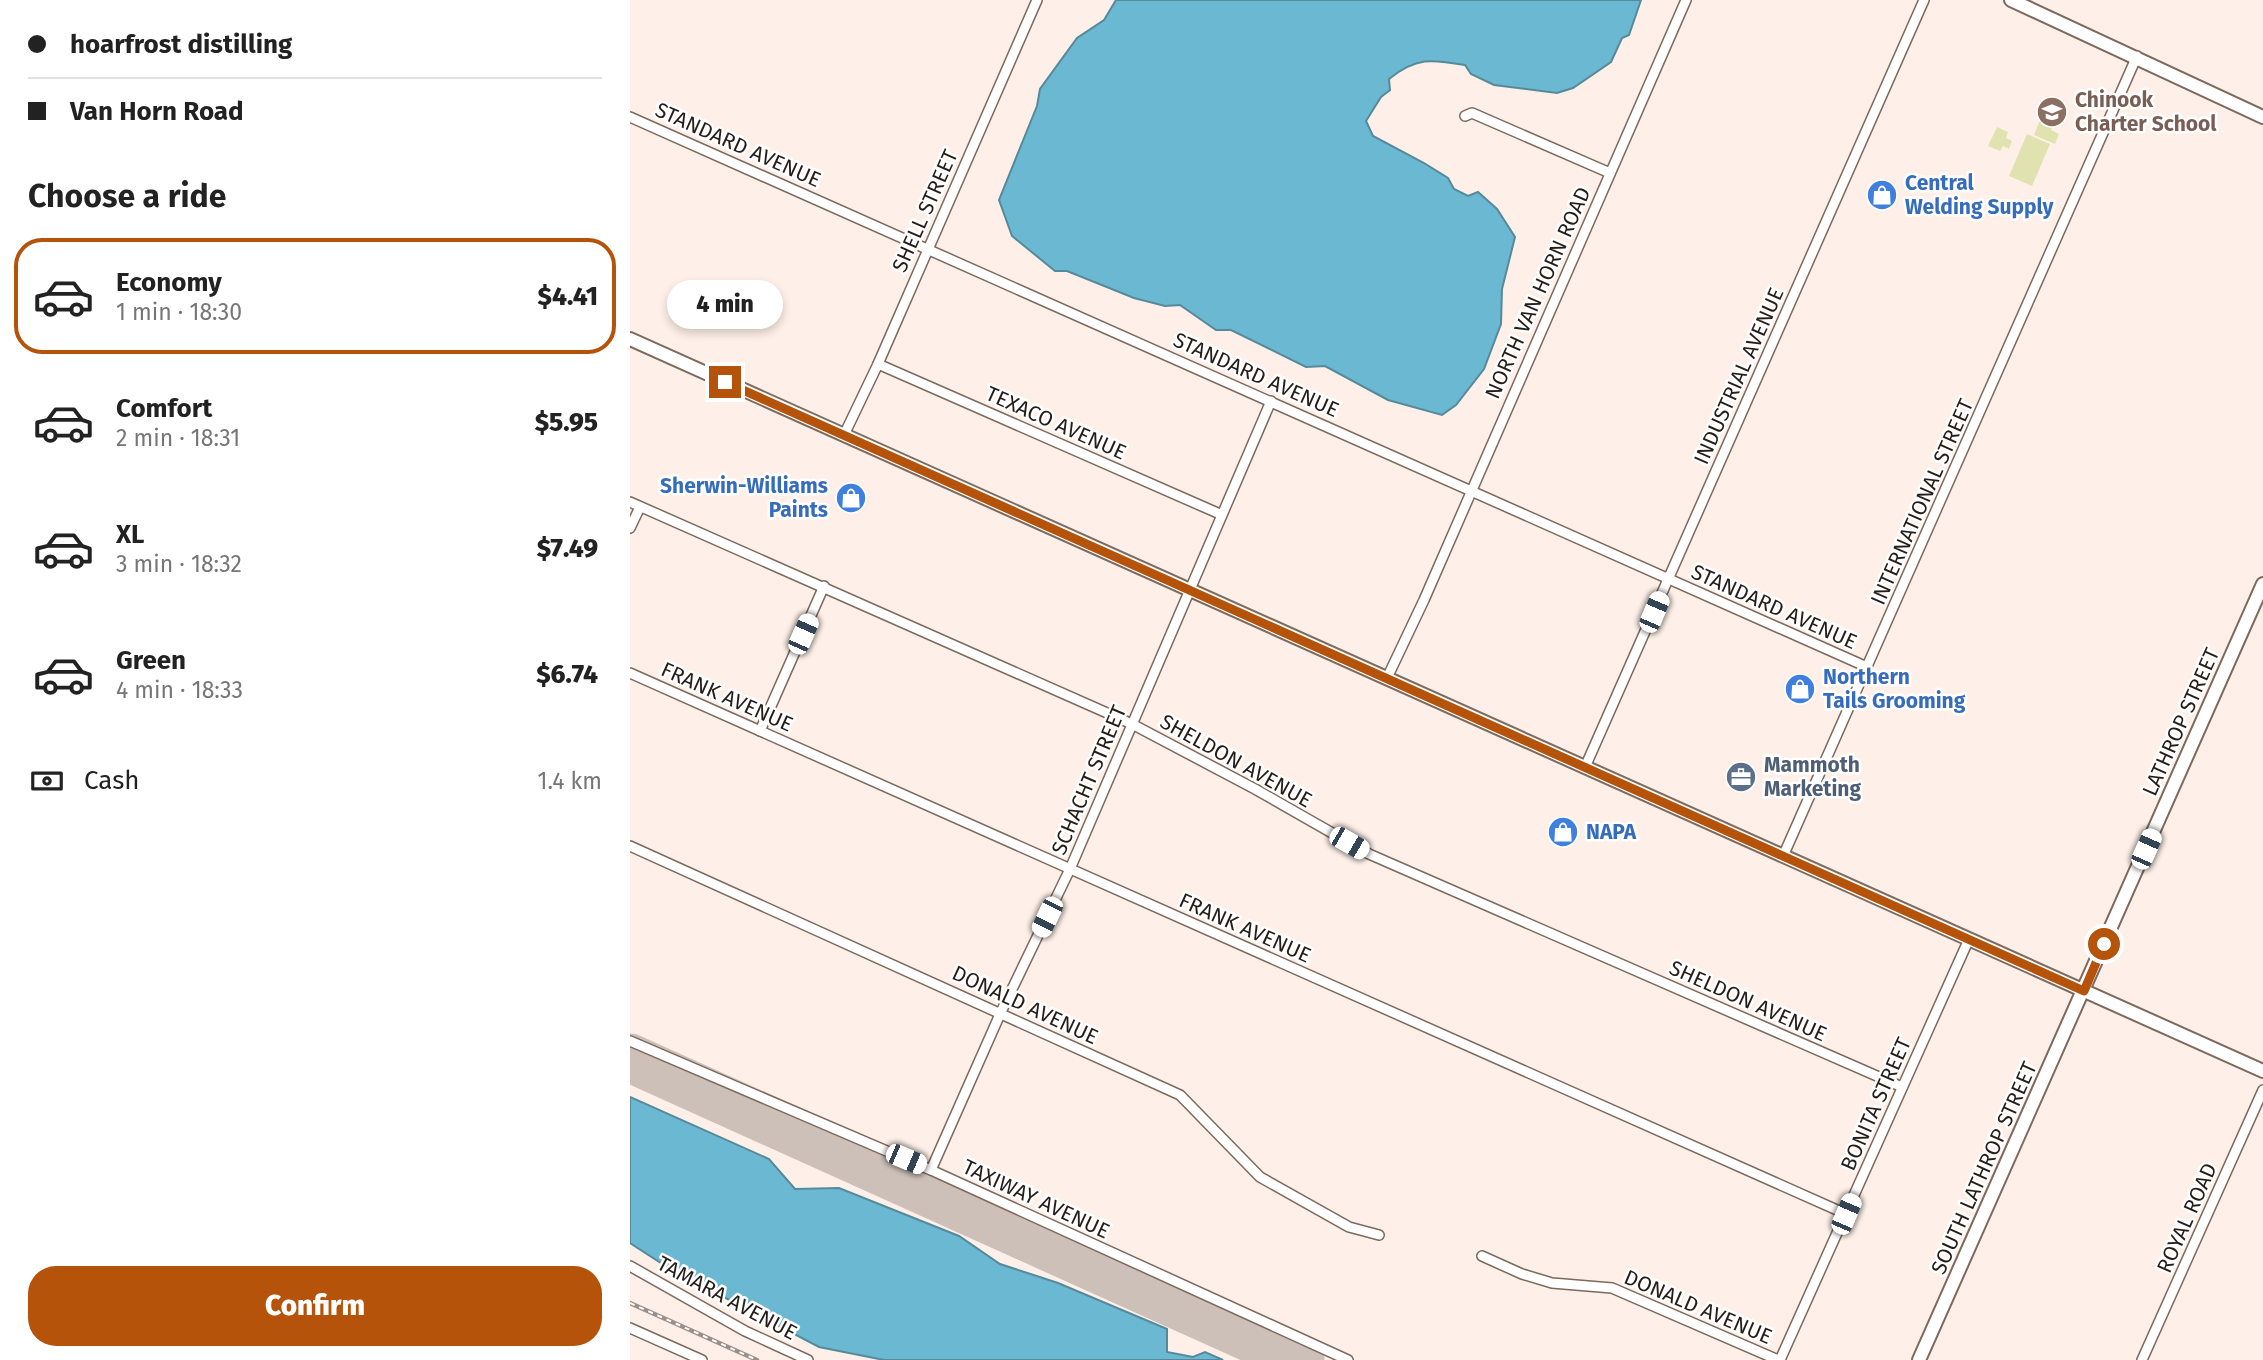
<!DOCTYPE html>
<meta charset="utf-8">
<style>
body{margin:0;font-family:"Fira Sans",sans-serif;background:#f6f6f6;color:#222;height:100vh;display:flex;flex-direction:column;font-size:26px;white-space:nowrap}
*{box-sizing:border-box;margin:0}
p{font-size:23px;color:#767676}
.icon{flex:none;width:38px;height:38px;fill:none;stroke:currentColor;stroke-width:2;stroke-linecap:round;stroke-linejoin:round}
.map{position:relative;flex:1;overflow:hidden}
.drawer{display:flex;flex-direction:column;background:#fff;width:630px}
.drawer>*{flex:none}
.guide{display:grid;align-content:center;height:154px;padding:0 28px;background:#fff}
.end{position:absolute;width:32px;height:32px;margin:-16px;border:9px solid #b45309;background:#fff;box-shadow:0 0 0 4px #fff}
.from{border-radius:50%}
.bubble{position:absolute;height:49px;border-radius:24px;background:#fff;box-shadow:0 4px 10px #0003;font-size:23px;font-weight:800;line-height:49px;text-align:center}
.car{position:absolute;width:21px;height:42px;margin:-21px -10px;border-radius:9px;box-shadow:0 0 5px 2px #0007;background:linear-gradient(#fff 24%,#345 0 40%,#fff 0 76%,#345 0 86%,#fff 0)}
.guide b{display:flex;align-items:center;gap:24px;height:66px;font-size:26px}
.guide b+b{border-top:2px solid #e0e0e0}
.guide i{width:18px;height:18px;background:#222}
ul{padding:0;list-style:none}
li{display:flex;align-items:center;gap:21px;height:116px;margin:0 14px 10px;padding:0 14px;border:4px solid transparent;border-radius:28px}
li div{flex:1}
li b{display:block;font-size:26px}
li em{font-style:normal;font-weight:800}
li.active{border-color:#b45309}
li>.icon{width:63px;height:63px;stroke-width:1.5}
h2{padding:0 28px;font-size:32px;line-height:84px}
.pay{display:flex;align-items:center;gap:18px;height:77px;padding:0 28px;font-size:26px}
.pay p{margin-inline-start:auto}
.action{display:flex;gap:14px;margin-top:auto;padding:14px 28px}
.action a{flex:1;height:80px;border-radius:28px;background:#b45309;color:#fff;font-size:28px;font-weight:800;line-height:80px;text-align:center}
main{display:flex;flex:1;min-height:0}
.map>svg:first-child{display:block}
.green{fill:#e0e3b0}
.water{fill:#6bb8d2;stroke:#568a9a;stroke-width:2}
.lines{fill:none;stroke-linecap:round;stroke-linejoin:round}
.runway{stroke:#ccc0b8;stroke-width:49}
.street-casing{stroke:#7d695d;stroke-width:12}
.secondary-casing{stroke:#7d695d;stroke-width:16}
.street{stroke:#fff;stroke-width:9}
.secondary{stroke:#fff;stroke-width:12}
.rail-casing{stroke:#9b8f89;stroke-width:4.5}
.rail{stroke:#fff;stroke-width:2;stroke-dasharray:5;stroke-linecap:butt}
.route{stroke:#b45309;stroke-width:9}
.labels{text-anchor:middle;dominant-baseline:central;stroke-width:5;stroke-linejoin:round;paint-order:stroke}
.education-label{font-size:21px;font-weight:bold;fill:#785e54;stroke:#fff;text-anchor:start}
.street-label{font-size:21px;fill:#251d18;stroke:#fff}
.shop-label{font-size:21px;font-weight:bold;fill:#366cbe;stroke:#fff;text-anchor:start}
.service-label{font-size:21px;font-weight:bold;fill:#4e5e75;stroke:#fff;text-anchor:start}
</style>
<main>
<section class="drawer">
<div class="guide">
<b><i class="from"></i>hoarfrost distilling</b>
<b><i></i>Van Horn Road</b>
</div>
<h2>Choose a ride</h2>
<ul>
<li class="active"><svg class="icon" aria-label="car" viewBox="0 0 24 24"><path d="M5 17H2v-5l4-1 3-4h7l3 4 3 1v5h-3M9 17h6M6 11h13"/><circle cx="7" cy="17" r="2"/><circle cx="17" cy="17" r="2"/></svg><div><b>Economy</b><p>1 min · 18:30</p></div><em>$4.41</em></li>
<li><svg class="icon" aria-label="car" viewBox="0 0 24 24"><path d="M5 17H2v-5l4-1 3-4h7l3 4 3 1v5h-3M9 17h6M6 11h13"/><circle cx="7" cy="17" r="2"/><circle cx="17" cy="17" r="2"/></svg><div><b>Comfort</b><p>2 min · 18:31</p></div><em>$5.95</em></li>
<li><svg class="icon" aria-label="car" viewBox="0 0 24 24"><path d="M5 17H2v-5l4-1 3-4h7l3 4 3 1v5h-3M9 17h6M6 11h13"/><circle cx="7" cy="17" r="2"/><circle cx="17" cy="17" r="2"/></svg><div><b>XL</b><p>3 min · 18:32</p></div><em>$7.49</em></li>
<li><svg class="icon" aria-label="car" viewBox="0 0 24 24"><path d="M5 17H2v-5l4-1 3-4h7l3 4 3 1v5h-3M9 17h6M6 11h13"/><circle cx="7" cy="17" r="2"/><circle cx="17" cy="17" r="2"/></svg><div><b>Green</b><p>4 min · 18:33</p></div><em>$6.74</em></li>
</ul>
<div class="pay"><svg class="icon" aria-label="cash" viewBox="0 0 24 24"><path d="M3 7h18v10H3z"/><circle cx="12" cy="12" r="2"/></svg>Cash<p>1.4 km</p></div>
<div class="action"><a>Confirm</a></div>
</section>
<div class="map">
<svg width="1633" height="1360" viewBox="0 0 1633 1360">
<rect width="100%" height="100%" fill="#fef0e8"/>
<g class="green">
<path d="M1411 117 1424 123 1421 130 1429 134 1425 144 1404 135Z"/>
<path d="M1367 127 1378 132 1376 138 1382 141 1379 149 1373 146 1370 151 1358 146Z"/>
<path d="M1397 134 1420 144 1402 186 1379 176Z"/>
</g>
<g class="water">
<path d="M486 0H1011L999 35 992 38 981 62 943 88 927 93 864 85 841 74 835 65C801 59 786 57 759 79L760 90 751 97 736 121 743 136 794 163 818 178 824 189 838 196 848 192 867 209 885 237 872 289 871 324 854 369 826 405 812 415 758 400 695 366 676 367 601 330H586L550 305 535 306 504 298 437 271H425L382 236 369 200 407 106 410 89 447 38 474 20Z"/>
<path d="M0 1097 139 1159 165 1189 209 1188 329 1236 370 1264 428 1283 537 1329V1352L563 1357 575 1352 593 1360H254L189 1347 40 1269 0 1243Z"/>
</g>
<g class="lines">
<path class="runway" d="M0 1058 670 1360"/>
<g class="street-casing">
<g id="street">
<path d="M835 116 842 113 980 173"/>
<path d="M0 117 1237 667"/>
<path d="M248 364 590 514"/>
<path d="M214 435 248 364 407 0"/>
<path d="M0 502 502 724 625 789 739 854 1272 1087"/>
<path d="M0 528 10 507"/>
<path d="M0 673 1216 1214"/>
<path d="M757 678 794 600 1056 0"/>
<path d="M130 731 194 586"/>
<path d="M956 765 1294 0"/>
<path d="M0 846 550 1095 630 1177 719 1227 749 1235"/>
<path d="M1154 854 1507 56"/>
<path d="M0 1041 301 1170 718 1360"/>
<path d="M301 1170 371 1012 440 869 641 401"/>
<path d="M852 1256 892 1274 922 1283 982 1288 1148 1360"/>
<path d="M0 1266 115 1331 178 1360"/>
<path d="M0 1328 72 1360"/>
<path d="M1150 1360 1339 939"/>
<path d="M1512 1360 1633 1090"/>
</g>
</g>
<g class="secondary-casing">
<g id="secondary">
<path d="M1381 0 1633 117"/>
<path d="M0 339 1633 1071"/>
<path d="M1289 1360 1633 584"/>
</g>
</g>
<use href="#street" class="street"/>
<use href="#secondary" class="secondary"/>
<g class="rail-casing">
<path id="rail" d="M0 1303 127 1360"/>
</g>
<use href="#rail" class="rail"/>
</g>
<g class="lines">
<path class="route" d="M95 382 1454 991 1474 944"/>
</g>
<defs>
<g id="school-disc" transform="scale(1.575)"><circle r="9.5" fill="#8d6e63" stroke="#fff"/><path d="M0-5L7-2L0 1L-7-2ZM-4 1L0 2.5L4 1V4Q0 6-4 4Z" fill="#fff"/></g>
<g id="shop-disc" transform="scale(1.575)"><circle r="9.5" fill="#3f7fe0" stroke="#fff"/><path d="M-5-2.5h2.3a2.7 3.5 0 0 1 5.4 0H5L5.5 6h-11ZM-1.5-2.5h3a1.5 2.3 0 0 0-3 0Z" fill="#fff"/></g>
<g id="office-disc" transform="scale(1.575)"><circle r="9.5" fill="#5c6f8a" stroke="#fff"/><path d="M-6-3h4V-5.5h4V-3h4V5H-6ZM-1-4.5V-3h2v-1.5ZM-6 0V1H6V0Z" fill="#fff"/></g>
</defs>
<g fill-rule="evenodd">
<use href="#school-disc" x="1422" y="112"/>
<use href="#shop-disc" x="1252" y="195"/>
<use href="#shop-disc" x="221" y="498"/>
<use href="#shop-disc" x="1170" y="689"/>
<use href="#office-disc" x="1111" y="777"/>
<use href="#shop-disc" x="933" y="832"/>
</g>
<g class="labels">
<g class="education-label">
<text x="1445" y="100">Chinook<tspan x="1445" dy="24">Charter School</tspan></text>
</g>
<g class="street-label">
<text transform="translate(108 145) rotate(24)">STANDARD AVENUE</text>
<text transform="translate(295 211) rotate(-66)">SHELL STREET</text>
<text transform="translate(908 293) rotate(-66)">NORTH VAN HORN ROAD</text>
<text transform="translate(626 375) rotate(24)">STANDARD AVENUE</text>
<text transform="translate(1109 376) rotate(-66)">INDUSTRIAL AVENUE</text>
<text transform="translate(426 423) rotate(24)">TEXACO AVENUE</text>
<text transform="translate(1292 502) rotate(-66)">INTERNATIONAL STREET</text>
<text transform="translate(1144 607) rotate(24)">STANDARD AVENUE</text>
<text transform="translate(97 697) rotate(24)">FRANK AVENUE</text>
<text transform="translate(1551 722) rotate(-66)">LATHROP STREET</text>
<text transform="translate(606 761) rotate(29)">SHELDON AVENUE</text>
<text transform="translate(459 780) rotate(-67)">SCHACHT STREET</text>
<text transform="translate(615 928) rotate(24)">FRANK AVENUE</text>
<text transform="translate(1118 1001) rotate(24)">SHELDON AVENUE</text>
<text transform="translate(395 1005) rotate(25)">DONALD AVENUE</text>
<text transform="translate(1246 1104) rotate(-66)">BONITA STREET</text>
<text transform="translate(1354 1168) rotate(-66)">SOUTH LATHROP STREET</text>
<text transform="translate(406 1199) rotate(25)">TAXIWAY AVENUE</text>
<text transform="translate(1557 1218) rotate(-66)">ROYAL ROAD</text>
<text transform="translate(97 1298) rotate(28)">TAMARA AVENUE</text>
<text transform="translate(1068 1307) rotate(23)">DONALD AVENUE</text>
</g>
<g class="shop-label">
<text x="1275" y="183">Central<tspan x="1275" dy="24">Welding Supply</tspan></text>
<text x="198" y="486" text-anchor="end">Sherwin-Williams<tspan x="198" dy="24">Paints</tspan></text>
<text x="1193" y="677">Northern<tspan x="1193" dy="24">Tails Grooming</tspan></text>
<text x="956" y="832">NAPA</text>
</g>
<g class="service-label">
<text x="1134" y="765">Mammoth<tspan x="1134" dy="24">Marketing</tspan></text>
</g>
</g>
</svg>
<i class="end from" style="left:1474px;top:944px"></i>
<i class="end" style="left:95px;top:382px"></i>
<div class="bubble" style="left:37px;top:280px;width:116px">4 min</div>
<i class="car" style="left:1024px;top:612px;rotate:23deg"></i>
<i class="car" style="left:173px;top:634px;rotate:24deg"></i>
<i class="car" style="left:719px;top:843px;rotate:120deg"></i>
<i class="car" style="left:1516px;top:849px;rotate:24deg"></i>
<i class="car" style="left:417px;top:917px;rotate:206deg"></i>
<i class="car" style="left:276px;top:1159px;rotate:113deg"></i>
<i class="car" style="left:1216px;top:1214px;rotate:23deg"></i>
</div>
</main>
